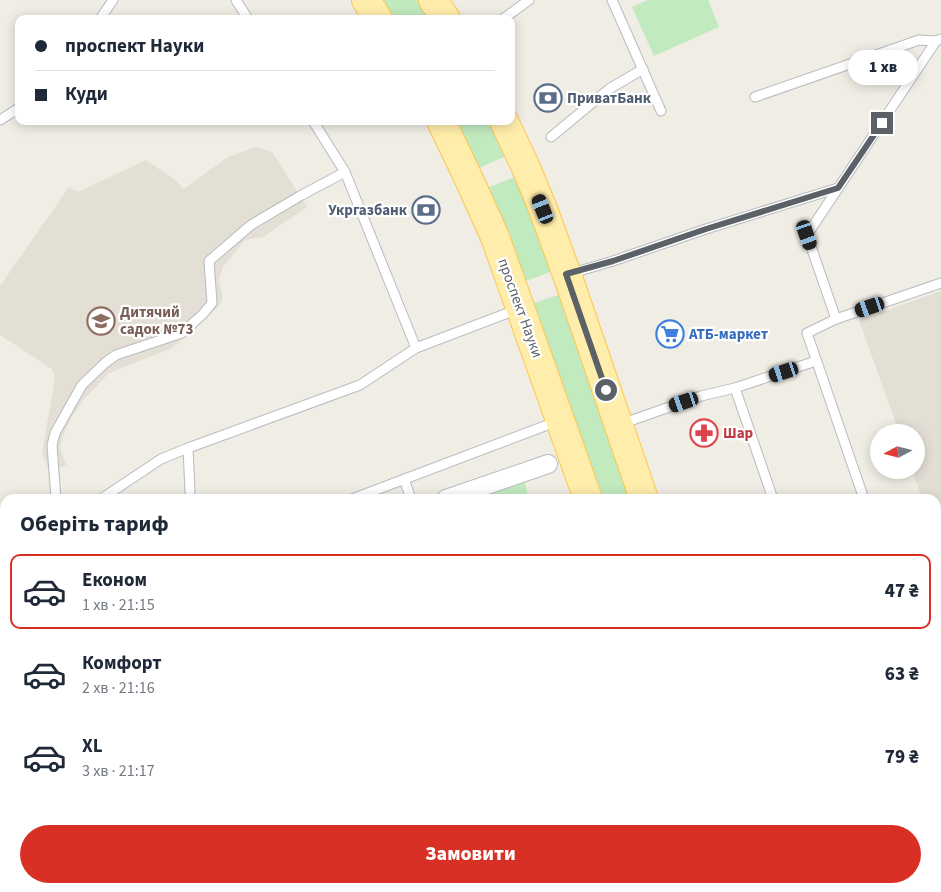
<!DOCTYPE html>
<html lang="uk">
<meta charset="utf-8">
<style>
body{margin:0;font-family:"Source Sans 3",sans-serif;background:#f2f2f3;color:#1f2937;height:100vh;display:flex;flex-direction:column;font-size:19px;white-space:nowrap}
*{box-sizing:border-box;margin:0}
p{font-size:16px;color:#747a83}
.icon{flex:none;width:28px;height:28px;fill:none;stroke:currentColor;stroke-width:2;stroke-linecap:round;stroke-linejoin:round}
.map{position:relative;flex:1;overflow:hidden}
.details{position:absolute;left:0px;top:494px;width:941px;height:399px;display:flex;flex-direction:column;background:#fff;border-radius:15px 15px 0 0;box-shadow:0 2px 12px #0003}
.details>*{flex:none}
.guide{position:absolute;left:15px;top:15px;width:500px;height:110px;border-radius:10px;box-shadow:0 2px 12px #0003;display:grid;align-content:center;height:110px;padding:0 20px;background:#fff}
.needle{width:32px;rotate:263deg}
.controls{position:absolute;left:870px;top:424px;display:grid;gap:10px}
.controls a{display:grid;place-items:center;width:55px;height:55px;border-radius:50%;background:#fff;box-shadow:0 2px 12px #0003;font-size:25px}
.end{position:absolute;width:22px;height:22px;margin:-11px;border:6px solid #5c6167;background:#fff;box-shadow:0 0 0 2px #fff}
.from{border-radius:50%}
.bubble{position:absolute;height:35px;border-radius:18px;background:#fff;box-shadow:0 2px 12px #0003;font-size:16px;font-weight:800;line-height:35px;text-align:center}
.car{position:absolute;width:15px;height:30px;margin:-15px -8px;border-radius:6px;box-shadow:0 0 4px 1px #0007;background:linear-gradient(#222 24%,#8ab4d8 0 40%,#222 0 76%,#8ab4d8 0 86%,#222 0)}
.guide b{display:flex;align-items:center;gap:18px;height:48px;font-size:19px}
.guide b+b{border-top:1px solid #e0e1e3}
.guide i{width:12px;height:12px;background:#1f2937}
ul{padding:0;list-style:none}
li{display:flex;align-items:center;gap:15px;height:75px;margin:0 10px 8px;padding:0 10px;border:2px solid transparent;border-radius:10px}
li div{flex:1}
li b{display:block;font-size:19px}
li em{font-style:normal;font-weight:800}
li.on{border-color:#d93025}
li>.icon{width:45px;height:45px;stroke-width:1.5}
h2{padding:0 20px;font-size:22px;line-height:60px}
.action{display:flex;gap:10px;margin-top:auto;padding:10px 20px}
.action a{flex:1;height:58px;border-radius:30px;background:#d93025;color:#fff;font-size:20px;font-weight:800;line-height:58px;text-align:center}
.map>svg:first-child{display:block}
.education{fill:#e3dfd5}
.green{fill:#c1eabf}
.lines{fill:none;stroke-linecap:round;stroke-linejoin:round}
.service-casing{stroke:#b7bbc0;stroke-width:11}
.minor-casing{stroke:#b7bbc0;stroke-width:20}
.primary-casing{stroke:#ffc54f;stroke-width:30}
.service{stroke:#fff;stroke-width:9}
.minor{stroke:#fff;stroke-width:18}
.primary{stroke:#ffedab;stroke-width:28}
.route{stroke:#5c6167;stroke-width:6}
.labels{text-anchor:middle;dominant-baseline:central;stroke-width:4.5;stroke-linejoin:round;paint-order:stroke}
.service-label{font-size:15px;font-weight:bold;fill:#4e5e75;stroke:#fff;text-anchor:start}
.street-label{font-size:15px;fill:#5c6167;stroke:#fff}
.education-label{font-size:15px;font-weight:bold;fill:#785e54;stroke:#fff;text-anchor:start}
.shop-label{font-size:15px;font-weight:bold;fill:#366cbe;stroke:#fff;text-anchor:start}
.health-label{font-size:15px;font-weight:bold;fill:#be3a42;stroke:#fff;text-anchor:start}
</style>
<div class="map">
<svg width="941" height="892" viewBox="0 0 941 892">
<rect width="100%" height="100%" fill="#f0ede5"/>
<g class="education">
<path d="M256 147 272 152 307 207 263 237 245 240 223 267 219 279 223 299 218 307 172 348 109 373 84 399 72 416 64 433 60 448 66 465 50 472 42 454 55 377 52 369 0 335V286L69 187 78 192 146 160 175 180 184 189 228 157Z"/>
<path d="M941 291V554L936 540V499H922L912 470H916V432H899L859 320Z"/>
</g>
<g class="green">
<path d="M380 0H420L433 19H393Z"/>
<path d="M648 0H708L719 27 654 56 632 7Z"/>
<path d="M450 121H491L508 155 475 170Z"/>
<path d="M517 176 553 271 523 282 485 189Z"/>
<path d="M561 294 632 499H599L531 304Z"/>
<path d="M524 479 529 499H465Z"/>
</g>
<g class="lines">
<g class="service-casing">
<g id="service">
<path d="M236 0 248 19"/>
<path d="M612 0 661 111"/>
<path d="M100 19 113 0"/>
<path d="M503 19 529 0"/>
<path d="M755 97 919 40 936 41"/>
<path d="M0 120 19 108"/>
<path d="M313 121 345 172 416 348"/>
<path d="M551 137 609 89 643 69"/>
<path d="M569 274 613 261 706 229 838 188"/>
<path d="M836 319 941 283"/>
<path d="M735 388 773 499"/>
<path d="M621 424 701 396 735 388 816 361"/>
<path d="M188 448 190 492"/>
<path d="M404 479 411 499"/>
<path d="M56 499 52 445 55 433 82 385 105 363 116 355 182 333 203 314 212 303 209 261 251 225 300 196 345 172"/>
<path d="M101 499 161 459 188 448 360 385 416 348 518 309"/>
<path d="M352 499 558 421"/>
<path d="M864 499 807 333 836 319 807 235 936 41 941 39"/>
<path d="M0 560 5 557"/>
<path d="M936 698 941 708"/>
<path d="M936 795 941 793"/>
<path d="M461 888 462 892"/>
<path d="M617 892 620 888"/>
<path d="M645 892 648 888"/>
<path d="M657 892 660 888"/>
</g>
</g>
<g class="minor-casing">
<g id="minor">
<path d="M446 499 548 464"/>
<path d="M0 814 5 828"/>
<path d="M27 888 29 892"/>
</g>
</g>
<g class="primary-casing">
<g id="primary">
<path d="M366 0 378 19"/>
<path d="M433 0 446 19"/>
<path d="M441 121 467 175 495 237 588 499"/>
<path d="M504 121 527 170 543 209 570 283 644 499"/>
<path d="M723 888 725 892"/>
<path d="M780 888 781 892"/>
</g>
</g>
<use href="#service" class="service"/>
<use href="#minor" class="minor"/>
<use href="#primary" class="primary"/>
</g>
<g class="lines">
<path class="route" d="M606 390 566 274 613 261 706 229 838 188 882 123"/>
</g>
<defs>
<g id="bank-ring" transform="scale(1.4375)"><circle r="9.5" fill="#fff" stroke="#5c6f8a" stroke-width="1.5"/><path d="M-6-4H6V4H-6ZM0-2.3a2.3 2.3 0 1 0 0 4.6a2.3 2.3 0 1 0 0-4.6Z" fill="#5c6f8a"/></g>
<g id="school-ring" transform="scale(1.4375)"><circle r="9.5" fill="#fff" stroke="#8d6e63" stroke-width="1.5"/><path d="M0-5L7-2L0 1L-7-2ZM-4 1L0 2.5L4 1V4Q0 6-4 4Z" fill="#8d6e63"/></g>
<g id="supermarket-ring" transform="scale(1.4375)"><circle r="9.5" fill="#fff" stroke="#3f7fe0" stroke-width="1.5"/><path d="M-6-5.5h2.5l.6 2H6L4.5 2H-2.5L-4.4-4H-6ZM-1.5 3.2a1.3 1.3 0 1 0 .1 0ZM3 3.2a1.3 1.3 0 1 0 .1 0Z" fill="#3f7fe0"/></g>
<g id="pharmacy-ring" transform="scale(1.4375)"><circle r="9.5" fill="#fff" stroke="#e0444e" stroke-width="1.5"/><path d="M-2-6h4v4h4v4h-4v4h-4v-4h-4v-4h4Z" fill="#e0444e"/></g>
</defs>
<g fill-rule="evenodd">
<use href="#bank-ring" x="548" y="98"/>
<use href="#bank-ring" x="426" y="210"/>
<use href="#school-ring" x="101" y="321"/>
<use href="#supermarket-ring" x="670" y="334"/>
<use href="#pharmacy-ring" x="704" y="433"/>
</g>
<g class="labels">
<g class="service-label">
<text x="567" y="98">ПриватБанк</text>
<text x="407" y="210" text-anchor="end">Укргазбанк</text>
</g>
<g class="street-label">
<text transform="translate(520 308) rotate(70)">проспект Науки</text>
</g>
<g class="education-label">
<text x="120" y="312">Дитячий<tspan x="120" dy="17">садок №73</tspan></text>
</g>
<g class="shop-label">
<text x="689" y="334">АТБ-маркет</text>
</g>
<g class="health-label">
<text x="723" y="433">Шар</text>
</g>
</g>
</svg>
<div class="controls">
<a><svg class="needle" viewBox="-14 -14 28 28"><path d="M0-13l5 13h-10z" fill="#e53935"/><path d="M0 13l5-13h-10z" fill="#747a83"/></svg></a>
</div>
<i class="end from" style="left:606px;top:390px"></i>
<i class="end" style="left:882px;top:123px"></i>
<div class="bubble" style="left:848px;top:50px;width:70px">1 хв</div>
<i class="car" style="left:543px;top:209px;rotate:338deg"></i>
<i class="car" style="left:807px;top:235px;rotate:161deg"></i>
<i class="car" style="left:870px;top:307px;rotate:251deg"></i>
<i class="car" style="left:784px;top:372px;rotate:252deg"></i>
<i class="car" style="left:684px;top:402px;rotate:251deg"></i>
<div class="guide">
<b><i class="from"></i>проспект Науки</b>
<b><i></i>Куди</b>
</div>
<section class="details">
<h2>Оберіть тариф</h2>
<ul>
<li class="on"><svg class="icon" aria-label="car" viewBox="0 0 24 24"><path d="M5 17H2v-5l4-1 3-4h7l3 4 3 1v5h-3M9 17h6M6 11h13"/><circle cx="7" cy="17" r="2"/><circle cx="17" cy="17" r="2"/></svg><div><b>Економ</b><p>1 хв · 21:15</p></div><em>47 ₴</em></li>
<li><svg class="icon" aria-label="car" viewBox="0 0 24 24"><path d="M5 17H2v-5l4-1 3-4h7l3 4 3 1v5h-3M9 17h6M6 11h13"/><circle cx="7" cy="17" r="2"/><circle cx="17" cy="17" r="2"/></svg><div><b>Комфорт</b><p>2 хв · 21:16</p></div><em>63 ₴</em></li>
<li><svg class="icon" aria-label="car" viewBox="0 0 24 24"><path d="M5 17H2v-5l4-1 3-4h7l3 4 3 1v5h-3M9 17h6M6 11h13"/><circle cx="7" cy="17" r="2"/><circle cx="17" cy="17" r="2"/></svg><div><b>XL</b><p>3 хв · 21:17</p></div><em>79 ₴</em></li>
</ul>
<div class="action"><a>Замовити</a></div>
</section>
</div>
